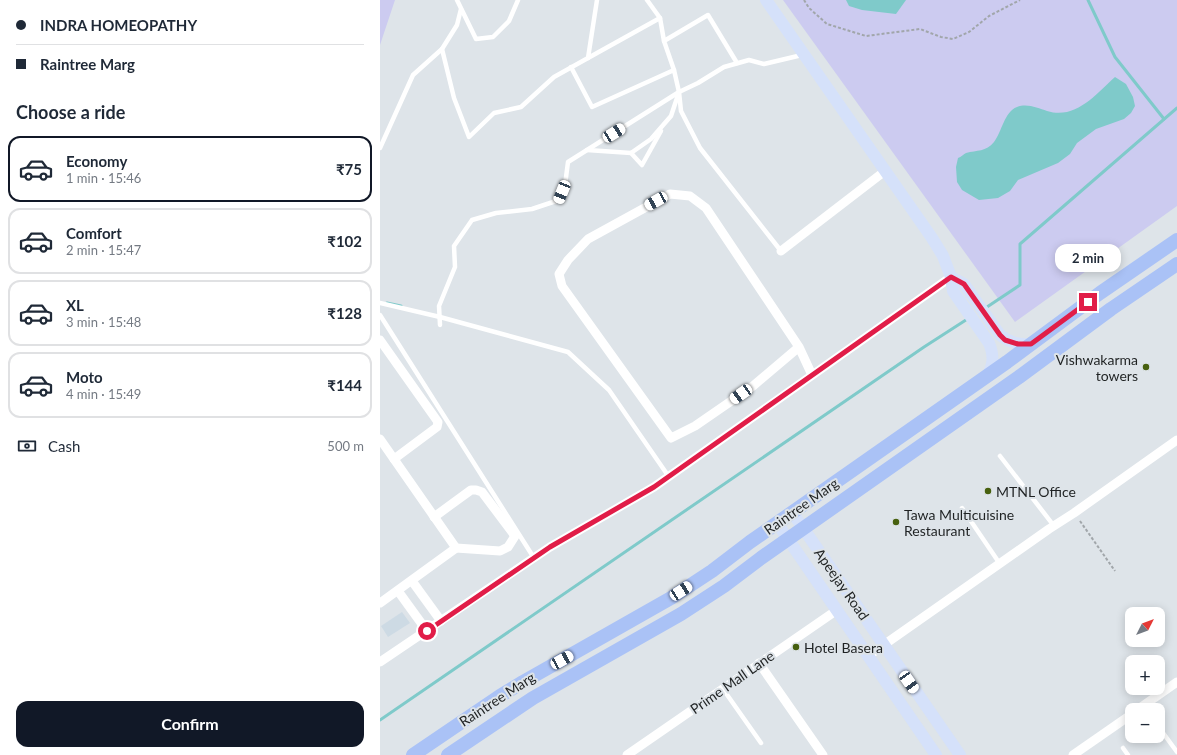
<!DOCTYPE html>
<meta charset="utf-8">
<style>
body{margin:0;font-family:Lato,sans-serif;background:#f2f2f3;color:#1f2937;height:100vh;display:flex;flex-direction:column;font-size:15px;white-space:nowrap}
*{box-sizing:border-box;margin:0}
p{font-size:13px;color:#747a83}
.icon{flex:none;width:22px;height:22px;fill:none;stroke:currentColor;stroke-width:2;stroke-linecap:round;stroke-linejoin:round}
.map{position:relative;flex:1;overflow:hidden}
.sheet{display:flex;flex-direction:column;background:#fff;width:380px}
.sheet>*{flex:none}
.guide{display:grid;align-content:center;height:88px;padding:0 16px;background:#fff}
.needle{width:26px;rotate:48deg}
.buttons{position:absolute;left:745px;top:607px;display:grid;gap:8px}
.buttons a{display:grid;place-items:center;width:40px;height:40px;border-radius:8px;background:#fff;box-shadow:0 2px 10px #0003;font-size:20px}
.end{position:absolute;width:18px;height:18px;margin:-9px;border:5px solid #e11d48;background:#fff;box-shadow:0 0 0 2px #fff}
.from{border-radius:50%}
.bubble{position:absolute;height:28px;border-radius:12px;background:#fff;box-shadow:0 2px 10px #0003;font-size:13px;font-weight:700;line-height:28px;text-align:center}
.car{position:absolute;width:12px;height:24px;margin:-12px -6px;border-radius:5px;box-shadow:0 0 3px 1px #0007;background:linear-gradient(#fff 24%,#345 0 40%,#fff 0 76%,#345 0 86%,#fff 0)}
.guide b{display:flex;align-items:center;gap:14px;height:38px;font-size:15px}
.guide b+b{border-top:1px solid #e0e1e3}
.guide i{width:10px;height:10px;background:#1f2937}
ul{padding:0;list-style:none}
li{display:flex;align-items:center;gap:12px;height:66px;margin:0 8px 6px;padding:0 8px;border:2px solid #e0e1e3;border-radius:12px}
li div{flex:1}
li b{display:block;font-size:15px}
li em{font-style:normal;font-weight:700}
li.selected{border-color:#111827}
li>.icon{width:36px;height:36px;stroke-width:1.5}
h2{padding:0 16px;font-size:18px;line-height:48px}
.pay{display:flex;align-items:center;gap:10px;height:44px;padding:0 16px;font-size:15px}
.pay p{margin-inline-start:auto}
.cta{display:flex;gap:8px;margin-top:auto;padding:8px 16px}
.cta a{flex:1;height:46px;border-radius:12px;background:#111827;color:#fff;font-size:16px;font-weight:700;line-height:46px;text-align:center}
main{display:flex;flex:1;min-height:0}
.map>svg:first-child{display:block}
.built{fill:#cddae4}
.green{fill:#cccbf0}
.water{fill:#7fcaca}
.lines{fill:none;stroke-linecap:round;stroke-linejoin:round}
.stream{stroke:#7fcaca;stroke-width:3}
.path{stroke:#a1a6aa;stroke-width:2;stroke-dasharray:3 2;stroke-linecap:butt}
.lane{stroke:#fff;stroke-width:4.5}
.street{stroke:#fff;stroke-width:9}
.secondary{stroke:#d5e1fa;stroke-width:12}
.primary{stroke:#aac2f6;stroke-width:14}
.route{stroke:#e11d48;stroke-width:5}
.poi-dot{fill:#47600f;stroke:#dee4e9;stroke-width:1.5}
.labels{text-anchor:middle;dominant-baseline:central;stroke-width:4;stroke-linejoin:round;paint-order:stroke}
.poi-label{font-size:14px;fill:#1f2223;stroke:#dee4e9;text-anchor:start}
.street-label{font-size:14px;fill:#1f2223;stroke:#dee4e9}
</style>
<main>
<section class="sheet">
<div class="guide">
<b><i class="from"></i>INDRA HOMEOPATHY</b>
<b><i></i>Raintree Marg</b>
</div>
<h2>Choose a ride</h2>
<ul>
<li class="selected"><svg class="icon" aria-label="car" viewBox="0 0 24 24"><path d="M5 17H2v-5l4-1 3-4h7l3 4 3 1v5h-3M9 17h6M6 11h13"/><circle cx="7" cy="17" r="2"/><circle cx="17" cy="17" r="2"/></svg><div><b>Economy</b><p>1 min · 15:46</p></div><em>₹75</em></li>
<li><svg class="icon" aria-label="car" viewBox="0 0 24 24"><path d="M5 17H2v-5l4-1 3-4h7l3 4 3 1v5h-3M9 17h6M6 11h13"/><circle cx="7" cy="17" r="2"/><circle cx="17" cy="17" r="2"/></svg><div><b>Comfort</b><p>2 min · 15:47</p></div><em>₹102</em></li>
<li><svg class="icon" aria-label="car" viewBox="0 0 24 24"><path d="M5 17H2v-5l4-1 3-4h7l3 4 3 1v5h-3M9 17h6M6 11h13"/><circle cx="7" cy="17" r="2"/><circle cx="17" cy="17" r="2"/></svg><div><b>XL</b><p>3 min · 15:48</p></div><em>₹128</em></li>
<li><svg class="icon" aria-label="car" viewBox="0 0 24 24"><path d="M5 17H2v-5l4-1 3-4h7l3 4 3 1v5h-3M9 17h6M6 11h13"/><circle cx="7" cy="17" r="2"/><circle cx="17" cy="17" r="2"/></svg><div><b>Moto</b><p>4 min · 15:49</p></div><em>₹144</em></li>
</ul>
<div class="pay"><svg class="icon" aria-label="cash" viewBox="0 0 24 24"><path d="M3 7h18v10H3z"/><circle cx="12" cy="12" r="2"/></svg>Cash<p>500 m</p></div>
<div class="cta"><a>Confirm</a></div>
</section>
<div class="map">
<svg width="797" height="755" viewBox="0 0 797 755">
<rect width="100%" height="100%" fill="#dee4e9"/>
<path class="built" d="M22 612 30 623 8 637 1 626Z"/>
<g class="green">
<path d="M0 0H15L0 45Z"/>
<path d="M403 0H797V206L635 322Z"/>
</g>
<g class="water">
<path d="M466 0H526L516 14 482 10 469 6Z"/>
<path d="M735 77 746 84 753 97 755 106 751 113 744 119 716 129 697 143 690 154 678 163 638 180 630 191 618 198 599 200 582 190 577 182 576 167 578 158C581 157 584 154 586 153 597 150 606 152 614 142 622 132 624 112 637 107 647 103 658 108 667 111 696 120 716 94 735 77Z"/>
</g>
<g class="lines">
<g class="stream">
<path d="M708 0 735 57 784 119"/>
<path d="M7 303 21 306"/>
<path d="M604 309 640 285V244L797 108"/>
<path d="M0 720 544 347 589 318"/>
</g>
<g class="path">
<path d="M424 0 429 8 447 24 486 36 540 29 561 37 573 39 589 32 609 16 640 0"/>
<path d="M700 521 735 571"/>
</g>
<g class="lane">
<path d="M77 0 96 39 113 37 129 21 138 0"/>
<path d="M217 0 208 58 280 18 267 0"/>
<path d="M280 18 284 41"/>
<path d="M62 49 74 98 89 137 114 113 141 107 174 77 208 58"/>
<path d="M191 67 212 107 294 70 299 92 301 111 320 148 401 251"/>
<path d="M294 70 284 41 328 15 357 63"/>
<path d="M0 148 33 75 62 49 77 25 81 9"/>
<path d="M207 150 251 153 271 139 291 116 299 92 318 83 344 67 369 60 384 64 422 55"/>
<path d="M251 153 262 165 281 131"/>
<path d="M0 303 60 317 188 352 229 390 289 477"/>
<path d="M0 315 154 558"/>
<path d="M60 325 59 306 75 267 74 246 92 220 116 213 152 209 179 200 185 185 188 162 299 92"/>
<path d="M620 456 674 526"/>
<path d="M582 508 620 564"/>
<path d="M343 689 381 743"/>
<path d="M778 726 797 752"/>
<path d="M743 748 748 755"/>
</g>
<g class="street">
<path d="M401 251 505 171"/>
<path d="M0 340 58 422 57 427 14 459"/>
<path d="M419 347 373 386 315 426 291 438 182 286 179 274 188 260 208 239 290 194 310 196 326 208 419 347 432 375"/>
<path d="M0 439 76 548 0 603"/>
<path d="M54 517 91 490H96L102 492 135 536 128 547 120 551 76 548"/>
<path d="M32 581 61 621"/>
<path d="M18 591 47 631"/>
<path d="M488 656 669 529 694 513 797 440"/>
<path d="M0 662 170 547 274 487 571 277"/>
<path d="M379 663 443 755"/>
<path d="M757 710 797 682"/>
<path d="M247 755 457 610"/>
<path d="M693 755 752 714"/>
</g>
<g class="secondary">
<path d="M386 0 552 238 563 256 571 277 573 291 609 343C614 355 614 365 607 376"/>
<path d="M571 277 584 284 620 335C630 343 639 345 651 344"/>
<path d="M412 512 580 755"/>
<path d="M397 523 556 755"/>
</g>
<g class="primary">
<path d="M33 755 120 696 143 682 291 598 332 571 370 542 627 362 720 293 797 240"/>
<path d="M68 755 153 698 301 614 344 586 381 558 639 377 731 309 797 264"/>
</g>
</g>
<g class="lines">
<path class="route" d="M47 631 170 547 274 487 571 277 584 284 620 335 625 340 638 344H651L708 302"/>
</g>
<g class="poi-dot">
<circle cx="766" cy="367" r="4"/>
<circle cx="608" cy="491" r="4"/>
<circle cx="516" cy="522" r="4"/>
<circle cx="416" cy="647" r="4"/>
</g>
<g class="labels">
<g class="poi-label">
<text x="758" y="359" text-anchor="end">Vishwakarma<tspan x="758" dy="16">towers</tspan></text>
<text x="616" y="491">MTNL Office</text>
<text x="524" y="514">Tawa Multicuisine<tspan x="524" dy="16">Restaurant</tspan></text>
<text x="424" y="647">Hotel Basera</text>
</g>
<g class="street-label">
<text transform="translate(421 506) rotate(-35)">Raintree Marg</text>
<text transform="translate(462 584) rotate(55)">Apeejay Road</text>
<text transform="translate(352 682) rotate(-35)">Prime Mall Lane</text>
<text transform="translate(117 699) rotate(-33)">Raintree Marg</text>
</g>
</g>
</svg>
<div class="buttons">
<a><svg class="needle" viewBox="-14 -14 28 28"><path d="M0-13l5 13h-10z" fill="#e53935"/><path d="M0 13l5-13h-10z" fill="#747a83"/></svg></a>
<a>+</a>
<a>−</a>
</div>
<i class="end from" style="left:47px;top:631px"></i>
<i class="end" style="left:708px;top:302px"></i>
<div class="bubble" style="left:675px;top:244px;width:66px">2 min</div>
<i class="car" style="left:234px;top:133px;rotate:58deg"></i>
<i class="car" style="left:182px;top:192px;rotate:202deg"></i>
<i class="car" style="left:276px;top:201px;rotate:241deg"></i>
<i class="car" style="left:361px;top:394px;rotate:235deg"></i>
<i class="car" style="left:301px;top:591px;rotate:57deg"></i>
<i class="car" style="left:182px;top:660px;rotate:61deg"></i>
<i class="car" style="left:529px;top:682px;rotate:145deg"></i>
</div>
</main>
